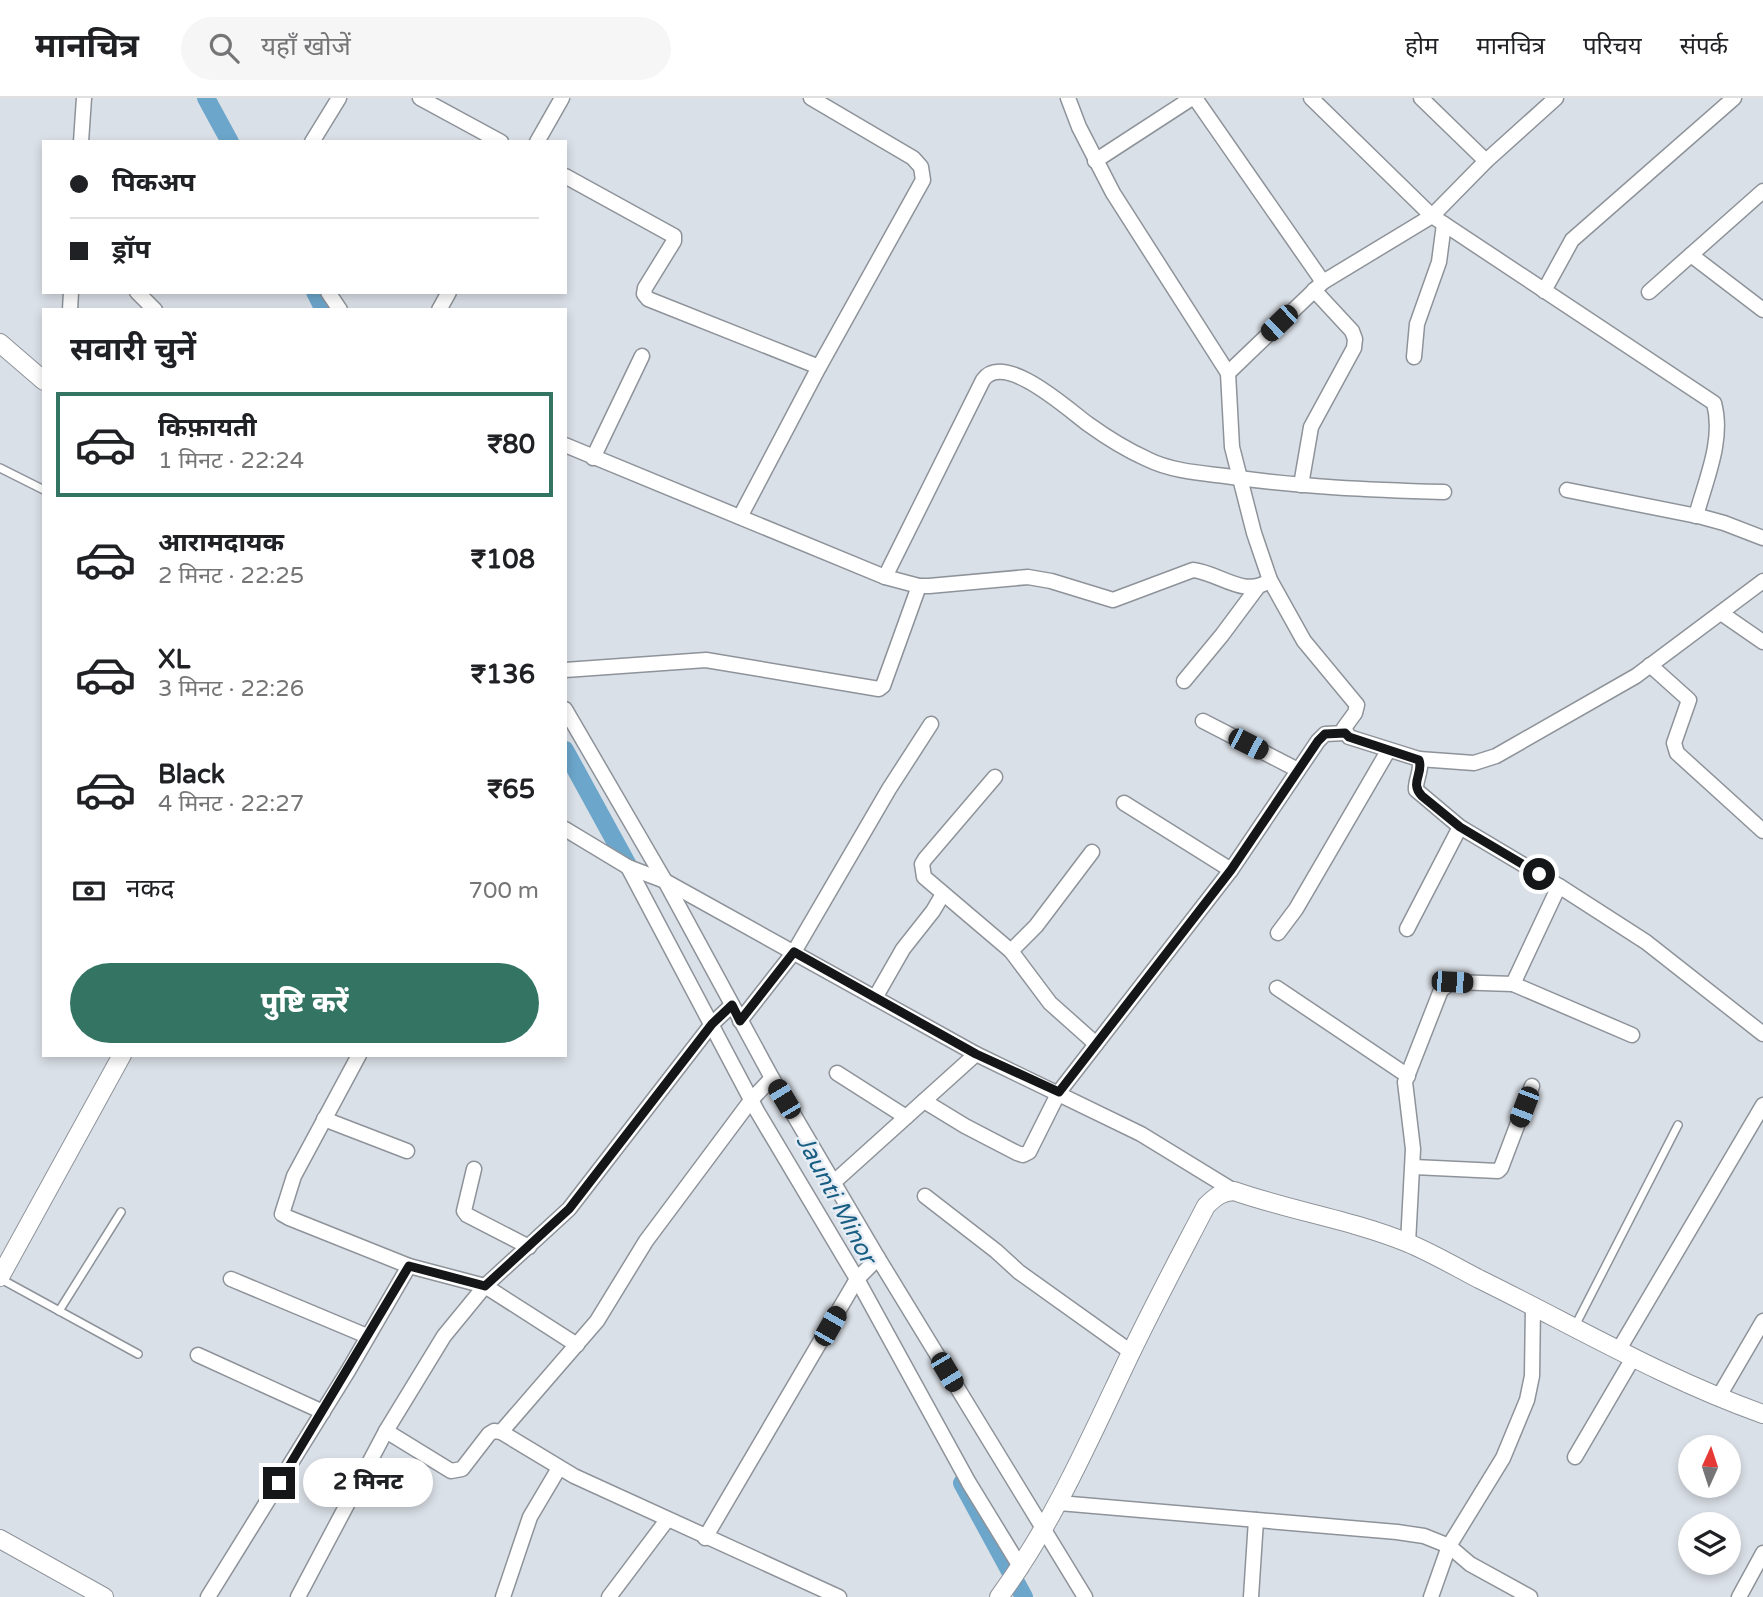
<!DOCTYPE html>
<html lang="hi">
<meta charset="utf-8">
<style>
body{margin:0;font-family:"Varela Round","Noto Sans Devanagari",sans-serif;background:#f6f6f6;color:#202124;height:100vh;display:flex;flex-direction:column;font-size:26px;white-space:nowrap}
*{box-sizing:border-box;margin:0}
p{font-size:23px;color:#757577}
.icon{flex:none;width:38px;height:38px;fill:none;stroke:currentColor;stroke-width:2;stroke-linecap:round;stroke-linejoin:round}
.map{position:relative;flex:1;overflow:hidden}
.panel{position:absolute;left:42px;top:210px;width:525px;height:749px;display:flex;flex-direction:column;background:#fff;border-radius:0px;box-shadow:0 4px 10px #0003}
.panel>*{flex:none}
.guide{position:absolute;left:42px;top:42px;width:525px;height:154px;border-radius:0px;box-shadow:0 4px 10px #0003;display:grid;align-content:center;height:154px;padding:0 28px;background:#fff}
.needle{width:46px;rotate:3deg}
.tools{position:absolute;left:1678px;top:1337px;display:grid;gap:14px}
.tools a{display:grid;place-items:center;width:63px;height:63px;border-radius:50%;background:#fff;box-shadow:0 4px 10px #0003;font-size:35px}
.end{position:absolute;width:32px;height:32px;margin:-16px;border:9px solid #141618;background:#fff;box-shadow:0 0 0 4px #fff}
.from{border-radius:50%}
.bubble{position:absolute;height:49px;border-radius:24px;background:#fff;box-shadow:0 4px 10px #0003;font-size:23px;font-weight:800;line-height:49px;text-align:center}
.car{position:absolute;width:21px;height:42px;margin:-21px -10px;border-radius:9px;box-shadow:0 0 5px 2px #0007;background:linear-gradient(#222 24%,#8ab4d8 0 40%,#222 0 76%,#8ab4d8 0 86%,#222 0)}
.guide b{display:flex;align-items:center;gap:24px;height:66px;font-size:26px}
.guide b+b{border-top:2px solid #e0e0e0}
.guide i{width:18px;height:18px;background:#202124}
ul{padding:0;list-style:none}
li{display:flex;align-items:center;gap:21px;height:105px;margin:0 14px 10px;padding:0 14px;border:4px solid transparent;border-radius:0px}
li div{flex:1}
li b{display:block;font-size:26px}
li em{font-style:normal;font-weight:800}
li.on{border-color:#337463}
li>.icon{width:63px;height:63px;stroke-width:1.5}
h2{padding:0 28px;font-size:32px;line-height:84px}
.pay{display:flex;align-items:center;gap:18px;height:77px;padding:0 28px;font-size:26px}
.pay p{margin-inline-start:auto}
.primary-button{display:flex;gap:14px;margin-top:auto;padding:14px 28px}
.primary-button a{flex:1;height:80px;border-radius:42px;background:#337463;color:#fff;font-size:28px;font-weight:800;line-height:80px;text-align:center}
header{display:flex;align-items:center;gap:42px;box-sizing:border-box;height:98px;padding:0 35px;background:#fff;border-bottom:2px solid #e0e0e0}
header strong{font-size:33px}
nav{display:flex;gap:38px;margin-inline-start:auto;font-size:24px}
.search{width:490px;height:63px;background:#f6f6f6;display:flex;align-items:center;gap:18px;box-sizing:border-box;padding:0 24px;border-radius:38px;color:#757577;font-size:26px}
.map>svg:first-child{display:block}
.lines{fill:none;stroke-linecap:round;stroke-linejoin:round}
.canal{stroke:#6ca6cb;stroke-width:18}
.service-casing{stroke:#8e939a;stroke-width:10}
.minor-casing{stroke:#8e939a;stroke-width:17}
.tertiary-casing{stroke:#8e939a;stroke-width:20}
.service{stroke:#fff;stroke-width:7}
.minor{stroke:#fff;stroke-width:14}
.tertiary{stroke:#fff;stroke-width:18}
.route{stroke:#141618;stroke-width:9}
.labels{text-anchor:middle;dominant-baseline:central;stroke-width:5;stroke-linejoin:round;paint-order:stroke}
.water-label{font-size:24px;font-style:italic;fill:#195e83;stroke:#e7edf4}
</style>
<header>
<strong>मानचित्र</strong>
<div class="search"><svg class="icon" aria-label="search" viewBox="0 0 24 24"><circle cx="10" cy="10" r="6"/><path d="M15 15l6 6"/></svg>यहाँ खोजें</div>
<nav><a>होम</a><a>मानचित्र</a><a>परिचय</a><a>संपर्क</a></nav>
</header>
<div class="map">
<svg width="1763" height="1499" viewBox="0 0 1763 1499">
<rect width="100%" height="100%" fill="#dae0e7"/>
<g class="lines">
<g class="canal">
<path d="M206 0 230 44"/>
<path d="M315 194 324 212"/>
<path d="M565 652 634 778"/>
<path d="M962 1385 1024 1499"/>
</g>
<g class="service-casing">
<g id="service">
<path d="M0 370 44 392"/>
<path d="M1 1181 138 1256"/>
<path d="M59 1213 121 1114"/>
<path d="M1575 1228 1678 1027"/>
</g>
</g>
<g class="minor-casing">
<g id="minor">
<path d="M420 0 501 44"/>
<path d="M1068 0 1079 29 1113 95 1228 275 1232 349 1254 435 1270 482 1304 543 1357 607 1355 615 1344 630 1349 639 1419 661C1423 671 1415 682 1416 692L1460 729 1559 788 1646 844 1763 936"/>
<path d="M1195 0 1323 184"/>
<path d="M1311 0 1432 118 1714 305C1724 342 1706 381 1696 418"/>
<path d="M1421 0 1486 63"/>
<path d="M81 44 84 0"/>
<path d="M312 44 339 0"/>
<path d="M537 44 562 0"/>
<path d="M1095 63 1192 0"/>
<path d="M565 78 674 138V143L645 190 644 196 648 201 819 269"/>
<path d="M1691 157 1763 212"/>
<path d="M1544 193 1572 142 1734 0"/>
<path d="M137 194 155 212"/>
<path d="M328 194 340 212"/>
<path d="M1649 194 1763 93"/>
<path d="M70 212 71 194"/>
<path d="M439 212 449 194"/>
<path d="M1414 259 1417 226 1439 164 1444 126"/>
<path d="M1228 275 1323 184 1432 118 1486 63 1556 0"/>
<path d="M565 347 885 479 919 488H929L1028 479 1051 483 1113 502 1193 472C1220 475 1245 501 1270 482"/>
<path d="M593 360 642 258"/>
<path d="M1301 387 1311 329 1354 250 1355 241 1352 233 1314 192"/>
<path d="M1567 392 1702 419 1724 425 1763 440"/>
<path d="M740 419 819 269 923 82 921 69 913 60 811 0"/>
<path d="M885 479 983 282C1004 252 1070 313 1088 326 1106 339 1127 352 1147 361 1171 373 1200 375 1225 378 1298 389 1371 392 1444 394"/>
<path d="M1721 515 1763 544"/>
<path d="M1650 567 1689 602 1674 645 1677 655 1763 733"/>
<path d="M565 572 706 562 879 591 883 588 919 488"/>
<path d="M1184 583 1222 537 1257 490"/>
<path d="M565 611 665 783 772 980 878 1160 1085 1499"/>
<path d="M1203 623 1298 672"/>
<path d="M1419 661 1474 665 1496 658 1636 578 1763 483"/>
<path d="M995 679 925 761 922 766 924 779 1011 853 1050 905 1096 946"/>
<path d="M1124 705 1231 772"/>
<path d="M565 731 628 769 665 783 976 956 1141 1036 1234 1093"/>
<path d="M628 769 757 1013 857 1181 969 1385 1021 1470"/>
<path d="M1407 831 1460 729"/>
<path d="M1278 835 1296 811 1388 653"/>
<path d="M1011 853 1036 828 1092 754"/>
<path d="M1513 886 1632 937"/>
<path d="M1277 890 1408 978"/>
<path d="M875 900 903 851 933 813 943 796"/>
<path d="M740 923 794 854 889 691 931 626"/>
<path d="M359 957 294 1078 282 1116 289 1120 409 1168 485 1188 577 1247"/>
<path d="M837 975 906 1019"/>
<path d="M924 1003 965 1028 1017 1055 1023 1057 1029 1054 1059 994 1231 772 1318 643 1325 636 1345 635"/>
<path d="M324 1021 407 1053"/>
<path d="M1414 1069 1498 1073 1501 1070 1532 988"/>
<path d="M474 1071 464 1113 467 1117 529 1149"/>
<path d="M834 1084 976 956"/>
<path d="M925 1098 996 1153 1019 1174 1131 1254"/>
<path d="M1408 1145 1413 1051 1405 984 1441 892 1452 884 1513 886 1559 788"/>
<path d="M231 1181 367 1238"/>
<path d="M1618 1253 1763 1007"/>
<path d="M198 1257 323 1314"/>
<path d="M1718 1300 1763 1223"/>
<path d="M386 1333 451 1373 462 1371 489 1336 494 1333 501 1334 574 1378 839 1499"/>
<path d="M501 1334 597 1223 646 1143 752 1001 772 980"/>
<path d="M1575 1359 1633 1260"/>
<path d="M1059 1405 1397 1434 1424 1438 1449 1448 1470 1466 1530 1499"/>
<path d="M705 1440 857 1181 878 1160"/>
<path d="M208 1499 348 1273 409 1168"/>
<path d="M298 1499 386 1333 444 1238 485 1188 569 1111 712 926 732 907"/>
<path d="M503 1499 530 1419 559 1370"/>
<path d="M609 1499 667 1422"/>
<path d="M1251 1499 1256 1422"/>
<path d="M1431 1499 1449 1448 1503 1360 1527 1302 1532 1278 1533 1207"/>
<path d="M1739 1499 1763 1455"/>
</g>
</g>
<g class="tertiary-casing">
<g id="tertiary">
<path d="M0 245 44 283"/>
<path d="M0 1179 122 957"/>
<path d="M0 1441 104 1499"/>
<path d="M999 1499C1052 1427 1088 1345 1126 1265 1151 1212 1179 1160 1206 1108 1215 1099 1221 1094 1234 1093 1291 1113 1352 1122 1408 1145 1432 1155 1456 1169 1479 1181 1573 1227 1664 1281 1763 1316"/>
</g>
</g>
<use href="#service" class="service"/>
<use href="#minor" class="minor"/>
<use href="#tertiary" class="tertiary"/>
</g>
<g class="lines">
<path class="route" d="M279 1385 409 1168 485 1188 569 1111 712 926 732 907 740 923 794 854 976 956 1059 994 1231 772 1318 643 1325 636 1345 635 1349 639 1419 662C1424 675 1409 685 1422 698L1460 729 1539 776"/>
</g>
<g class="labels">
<g class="water-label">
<text transform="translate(836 1101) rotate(62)">Jaunti Minor</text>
</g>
</g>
</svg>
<div class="tools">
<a><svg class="needle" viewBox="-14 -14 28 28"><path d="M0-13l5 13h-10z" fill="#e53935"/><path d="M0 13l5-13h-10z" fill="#757577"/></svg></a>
<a><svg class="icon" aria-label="layers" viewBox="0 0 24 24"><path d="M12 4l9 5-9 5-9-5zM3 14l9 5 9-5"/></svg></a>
</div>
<i class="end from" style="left:1539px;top:776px"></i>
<i class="end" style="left:279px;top:1385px"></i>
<div class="bubble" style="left:303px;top:1360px;width:130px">2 मिनट</div>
<i class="car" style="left:1279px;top:225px;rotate:226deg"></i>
<i class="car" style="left:1248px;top:646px;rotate:117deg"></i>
<i class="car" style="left:1452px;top:884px;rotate:93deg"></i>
<i class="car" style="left:784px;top:1001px;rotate:329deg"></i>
<i class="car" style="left:1524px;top:1009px;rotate:201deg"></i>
<i class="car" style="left:830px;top:1228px;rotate:30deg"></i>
<i class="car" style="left:947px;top:1274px;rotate:149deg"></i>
<div class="guide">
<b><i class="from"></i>पिकअप</b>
<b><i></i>ड्रॉप</b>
</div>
<section class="panel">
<h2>सवारी चुनें</h2>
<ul>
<li class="on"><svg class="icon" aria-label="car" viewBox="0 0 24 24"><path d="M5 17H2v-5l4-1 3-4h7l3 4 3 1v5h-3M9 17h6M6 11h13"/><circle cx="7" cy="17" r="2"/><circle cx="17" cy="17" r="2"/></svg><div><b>किफ़ायती</b><p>1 मिनट · 22:24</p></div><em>₹80</em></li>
<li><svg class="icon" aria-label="car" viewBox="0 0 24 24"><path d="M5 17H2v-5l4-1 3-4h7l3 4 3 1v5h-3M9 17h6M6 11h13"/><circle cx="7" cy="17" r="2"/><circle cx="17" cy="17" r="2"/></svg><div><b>आरामदायक</b><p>2 मिनट · 22:25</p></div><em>₹108</em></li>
<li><svg class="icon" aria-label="car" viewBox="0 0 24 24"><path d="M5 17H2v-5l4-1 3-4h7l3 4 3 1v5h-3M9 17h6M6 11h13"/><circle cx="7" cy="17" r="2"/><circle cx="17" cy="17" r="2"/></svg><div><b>XL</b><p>3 मिनट · 22:26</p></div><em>₹136</em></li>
<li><svg class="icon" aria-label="car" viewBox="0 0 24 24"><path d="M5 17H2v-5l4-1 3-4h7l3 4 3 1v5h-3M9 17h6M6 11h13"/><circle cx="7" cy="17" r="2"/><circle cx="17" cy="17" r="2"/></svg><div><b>Black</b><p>4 मिनट · 22:27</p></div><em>₹65</em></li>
</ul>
<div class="pay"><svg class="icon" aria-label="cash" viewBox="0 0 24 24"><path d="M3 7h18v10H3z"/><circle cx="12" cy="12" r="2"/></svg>नकद<p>700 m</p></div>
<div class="primary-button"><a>पुष्टि करें</a></div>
</section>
</div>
